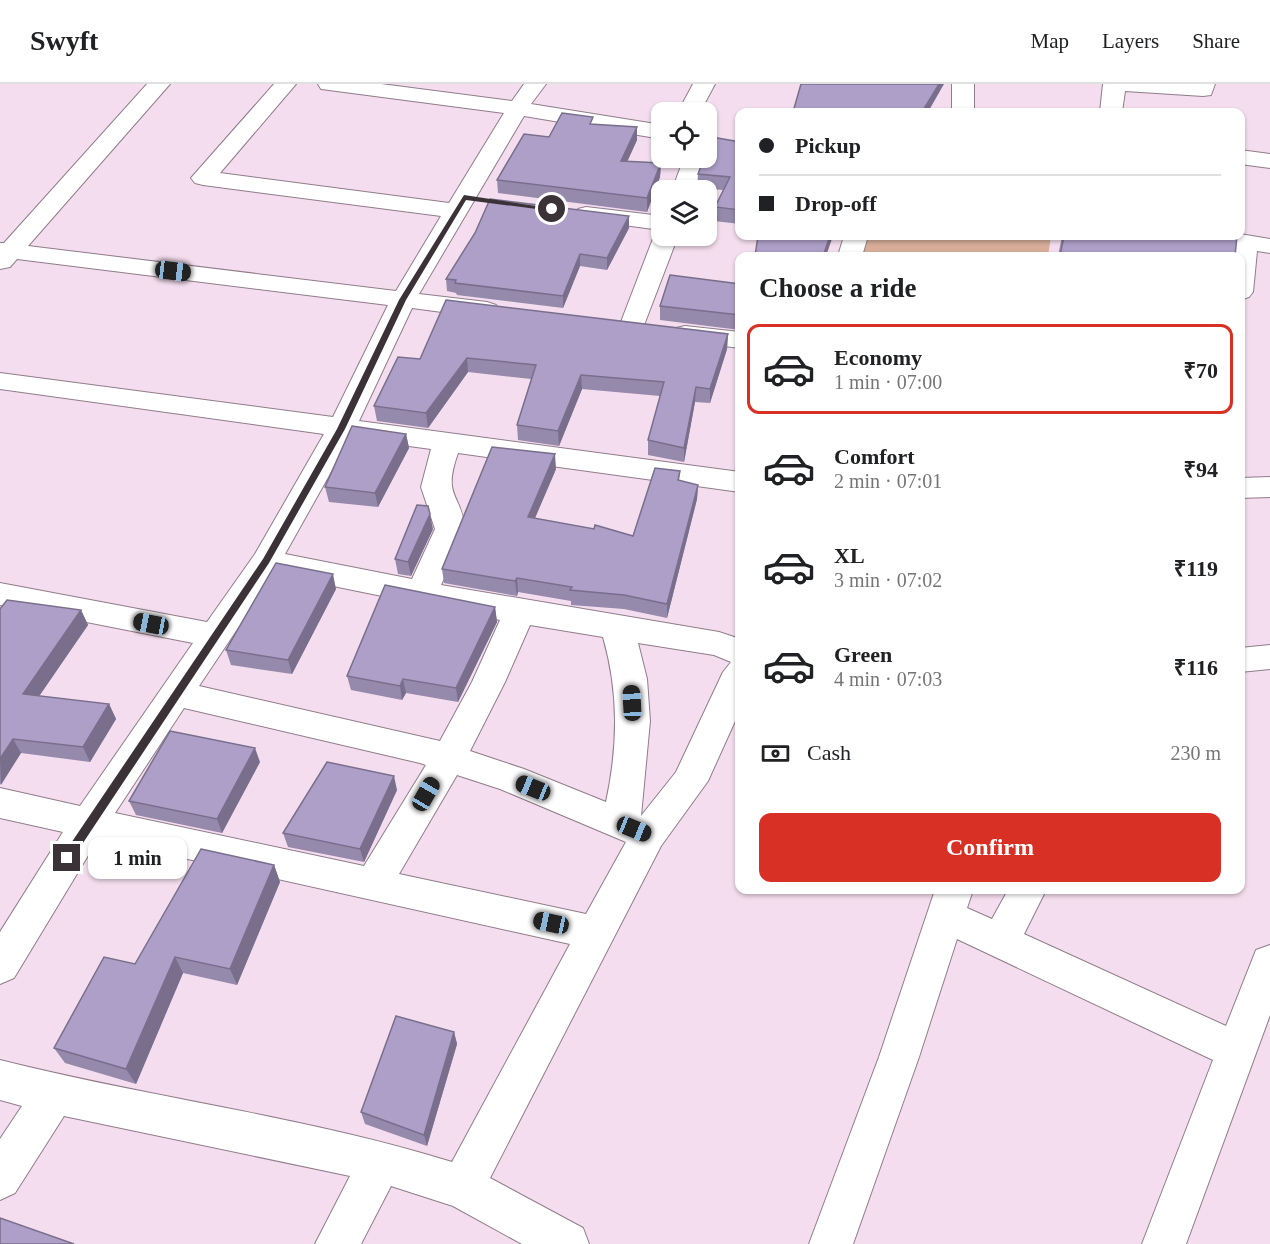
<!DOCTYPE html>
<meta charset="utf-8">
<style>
body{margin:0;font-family:"Times New Roman",serif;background:#f2f2f2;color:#202124;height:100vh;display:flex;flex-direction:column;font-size:22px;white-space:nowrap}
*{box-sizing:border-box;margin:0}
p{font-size:20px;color:#757577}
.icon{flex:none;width:33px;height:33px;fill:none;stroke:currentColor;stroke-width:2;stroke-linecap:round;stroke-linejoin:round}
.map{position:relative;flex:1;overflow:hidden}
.drawer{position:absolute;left:735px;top:168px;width:510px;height:642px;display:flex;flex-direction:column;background:#fff;border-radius:12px;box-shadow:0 2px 4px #0004}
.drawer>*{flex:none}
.hud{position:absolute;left:735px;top:24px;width:510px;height:132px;border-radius:12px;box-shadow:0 2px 4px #0004;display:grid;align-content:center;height:132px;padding:0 24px;background:#fff}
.buttons{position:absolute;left:651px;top:18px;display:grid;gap:12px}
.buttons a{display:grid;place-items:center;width:66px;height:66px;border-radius:12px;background:#fff;box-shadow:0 2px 4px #0004;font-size:30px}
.end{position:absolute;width:27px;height:27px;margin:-14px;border:8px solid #3b3238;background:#fff;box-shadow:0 0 0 3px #fff}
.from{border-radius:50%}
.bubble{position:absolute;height:42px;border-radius:12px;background:#fff;box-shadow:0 2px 4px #0004;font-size:20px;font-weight:700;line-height:42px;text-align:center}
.car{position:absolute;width:18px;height:36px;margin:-18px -9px;border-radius:8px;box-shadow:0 0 4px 2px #0007;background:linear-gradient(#222 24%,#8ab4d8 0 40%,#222 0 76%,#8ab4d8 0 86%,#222 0)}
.hud b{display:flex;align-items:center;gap:21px;height:57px;font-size:22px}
.hud b+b{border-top:2px solid #e0e0e0}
.hud i{width:15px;height:15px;background:#202124}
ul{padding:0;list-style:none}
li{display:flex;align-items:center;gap:18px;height:90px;margin:0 12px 9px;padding:0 12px;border:3px solid transparent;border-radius:12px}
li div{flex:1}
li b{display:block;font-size:22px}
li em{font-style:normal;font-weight:700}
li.on{border-color:#d93025}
li>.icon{width:54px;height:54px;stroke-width:1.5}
h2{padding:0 24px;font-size:27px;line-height:72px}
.pay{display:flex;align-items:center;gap:15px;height:66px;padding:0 24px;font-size:22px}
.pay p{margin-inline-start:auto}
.cta{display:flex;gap:12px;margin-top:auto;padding:12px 24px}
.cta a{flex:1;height:69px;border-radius:12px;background:#d93025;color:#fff;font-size:24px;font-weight:700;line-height:69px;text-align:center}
header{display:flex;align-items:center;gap:36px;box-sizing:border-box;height:84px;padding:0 30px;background:#fff;border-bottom:2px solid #e0e0e0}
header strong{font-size:28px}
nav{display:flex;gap:33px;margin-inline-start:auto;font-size:21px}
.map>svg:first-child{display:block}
.green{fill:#d8ae9a}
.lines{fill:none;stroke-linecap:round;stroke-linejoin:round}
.minor-casing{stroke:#917c8b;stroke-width:2}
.minor{fill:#fff;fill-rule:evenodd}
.wall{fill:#9589ac}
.shaded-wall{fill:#796f8c}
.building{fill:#ad9fc8;stroke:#796f8c;stroke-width:1.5}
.route{fill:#3b3238}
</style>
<header>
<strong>Swyft</strong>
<nav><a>Map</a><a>Layers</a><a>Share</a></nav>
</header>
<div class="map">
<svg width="1270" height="1160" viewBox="0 0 1270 1160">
<rect width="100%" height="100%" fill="#f4ddee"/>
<path class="green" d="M865 152H1051L1048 172H860Z"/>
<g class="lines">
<g class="minor-casing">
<g id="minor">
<path d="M147 0H170L28 162 396 207 441 132 203 101 195 99 191 94 274 0H296L220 89 449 119 504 29 329 6 321 5 318 0H381L512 17 524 0H546L531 20 662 41V55L524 32 419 210 487 218 496 221 500 226 496 231 487 234 412 224 359 337 740 388V408L458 369C442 414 461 408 465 445L441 501 719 548 740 555V626L708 697 661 762 490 1094 583 1144 589 1160H522L453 1122 391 1102 361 1160H315L350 1092 64 1032 15 1109 0 1116V1055L22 1022 0 1016V976C150 1014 304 1032 452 1078L570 860 98 755 14 894 0 900V848L63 748 0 734V704L80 722 193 559 0 521V499L207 538 255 470 324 350 0 305V289L333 333 388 221 17 175 10 183 0 185V159H4ZM350 354 431 365 421 403 435 445 412 495 285 470ZM274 490 500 536 472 598 440 657 199 602ZM530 541 603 553C619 609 618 662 606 718L524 685 470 667 505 598ZM638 559 714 571 731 578 723 588 676 688 641 732 650 637 647 595ZM184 624 420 679 426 681 364 782 115 729ZM457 691 500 705 626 758 586 830 399 790Z"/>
<path d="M693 0H715L700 28H678Z"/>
<rect x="952" y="0" width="22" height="28"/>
<path d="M1103 0H1215L1211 11 1203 12 1125 7 1122 28H1100Z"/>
<path d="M1240 66 1270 70V84L1240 80Z"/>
<path d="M684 74H706L694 106H672Z"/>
<path d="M586 123 662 132V152H678L641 249 632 251 623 249 619 243 654 152 661 146 578 135 574 130 578 125Z"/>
<path d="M1240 150 1270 155V169L1257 167 1253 208 1249 213 1240 216V172H1232L1233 163 1203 157 1200 152Z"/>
<path d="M844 152H868L862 172H838Z"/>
<path d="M685 242 740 248V264L676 256 672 250 676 244Z"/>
<path d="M1270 393V413L1240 414V394Z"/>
<path d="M1270 561V585L1240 588V564Z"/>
<path d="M935 806H973L967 824 992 835 1008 806H1046L1024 850 1226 942 1256 866 1270 861V931L1186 1160H1142L1213 976 957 855 919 973 853 1160H809L879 973Z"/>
</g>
</g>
<use href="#minor" class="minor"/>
</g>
<g class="wall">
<path d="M593 41 637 56 627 78 661 79 660 93 647 128 498 109 497 96 549 53Z"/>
<path d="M706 52 740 58V140L714 137 715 123 723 106 697 104 698 90 706 74Z"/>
<path d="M629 144 607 186 580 182 563 224 457 211 456 209 447 207 446 195Z"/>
<path d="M1062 152H1237L1235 172H1058Z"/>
<path d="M740 200V246L660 236V222Z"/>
<path d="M728 250 727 265 710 319 695 318 684 378 648 371V356L660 312 582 305 559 362 518 356 517 341 531 295 468 288 428 344 377 337 374 322 420 275Z"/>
<path d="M406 350 409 364 378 423 329 418 325 403Z"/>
<path d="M556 385 535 434 633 452 680 387 679 397 698 401 697 415 667 534 624 525 571 521V517L518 508 517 512 444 499 442 485Z"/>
<path d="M433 445 411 492 398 490 395 475Z"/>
<path d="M336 505 292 590 231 581 226 566Z"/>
<path d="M495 523 497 538 458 618 406 609 402 616 351 606 347 592Z"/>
<path d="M0 525 81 526 88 541 39 612 109 620 116 635 90 678 21 669 0 701Z"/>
<path d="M260 678 222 749 136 731 129 717Z"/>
<path d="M397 706 364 778 288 763 283 749Z"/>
<path d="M274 781 280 798 237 901 183 889 136 1000 65 979 54 964 135 880Z"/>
<path d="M454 948 457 960 427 1062 365 1040 361 1028Z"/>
</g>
<g class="shaded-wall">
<path d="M939 0H944L928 28H922Z"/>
<path d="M637 43V56L621 91V77Z"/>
<path d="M661 79 660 93 647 128V114Z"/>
<path d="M629 132V144L607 186V174Z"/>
<path d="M830 152H833L826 172H823Z"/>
<path d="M580 170V182L563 224V212Z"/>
<path d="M728 250 727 265 710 319V305Z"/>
<path d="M467 274 468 288 428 344 426 329Z"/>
<path d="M581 291 582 305 559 362 558 347Z"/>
<path d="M696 303 695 318 684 378V364Z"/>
<path d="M406 350 409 364 378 423 375 409Z"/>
<path d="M555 370 556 385 529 448 528 433Z"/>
<path d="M698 401 697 415 667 534V520Z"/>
<path d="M430 430 433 445 411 492 408 478Z"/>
<path d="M333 490 336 505 292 590 288 576Z"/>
<path d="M517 494 518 508 517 512 515 497Z"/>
<path d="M495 523 497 538 458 618 456 604Z"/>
<path d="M81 526 88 541 31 624 23 610Z"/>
<path d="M403 595 406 609 402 616 400 602Z"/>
<path d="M109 620 116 635 90 678 83 663Z"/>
<path d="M13 655 21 669 1 701 0 675Z"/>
<path d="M255 664 260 678 222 749 217 735Z"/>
<path d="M394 692 397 706 364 778 360 765Z"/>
<path d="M274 781 280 798 237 901 230 885Z"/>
<path d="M175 873 183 889 136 1000 126 985Z"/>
<path d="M454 948 457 960 427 1062 424 1051Z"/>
</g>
<g class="building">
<path d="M801 0H939L922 28H793Z"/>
<path d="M562 29 593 33 590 40 637 43 621 77 661 79 647 114 497 96 524 50 549 53Z"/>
<path d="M706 52 740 58V126L715 123 730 93 698 90 704 74H706V67L709 61 706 58Z"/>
<path d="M490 115 629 132 607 174 580 170 563 212 455 199 456 196 446 195 475 149Z"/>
<path d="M758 152H830L823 172H755Z"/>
<path d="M1064 152H1237L1235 172H1060Z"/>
<path d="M670 191 740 200V231L660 222Z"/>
<path d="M446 216 728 250 710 305 696 303 684 364 648 356 664 298 581 291 558 347 517 341 536 281 467 274 426 329 374 322 398 273 420 275Z"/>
<path d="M352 342 406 350 375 409 325 403Z"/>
<path d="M492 363 555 370 528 433 594 445 595 441 633 452 655 384 680 387 678 396 698 401 667 520 624 511 570 506 572 503 517 494 515 497 442 485Z"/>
<path d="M417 421 428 422 430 430 408 478 395 475Z"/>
<path d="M276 479 333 490 288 576 226 566Z"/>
<path d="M385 501 495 523 456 604 403 595 400 602 347 592Z"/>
<path d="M7 516 81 526 23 610 109 620 83 663 13 655 0 675V525Z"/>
<path d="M170 647 255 664 217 735 129 717Z"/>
<path d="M327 678 394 692 360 765 283 749Z"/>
<path d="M201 765 274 781 230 885 175 873 126 985 54 964 104 873 135 880Z"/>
<path d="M396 932 454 948 424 1051 361 1028Z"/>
<path d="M0 1134 74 1160H0Z"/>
</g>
<path class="route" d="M464 111 555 125 552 127 466 116 406 216 345 345 269 479 71 777H63V771L263 475 337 345 399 216Z"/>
</svg>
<div class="buttons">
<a><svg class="icon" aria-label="locate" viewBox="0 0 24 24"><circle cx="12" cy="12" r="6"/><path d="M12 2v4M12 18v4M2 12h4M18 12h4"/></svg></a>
<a><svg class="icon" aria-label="layers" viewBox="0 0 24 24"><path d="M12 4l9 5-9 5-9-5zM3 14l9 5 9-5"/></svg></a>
</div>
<i class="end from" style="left:552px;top:125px"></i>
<i class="end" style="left:67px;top:774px"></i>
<div class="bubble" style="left:88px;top:753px;width:99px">1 min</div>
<i class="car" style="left:173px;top:187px;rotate:97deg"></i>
<i class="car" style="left:151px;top:540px;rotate:281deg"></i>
<i class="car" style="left:632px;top:619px;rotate:357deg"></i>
<i class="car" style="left:533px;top:704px;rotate:292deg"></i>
<i class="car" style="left:426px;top:710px;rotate:30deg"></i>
<i class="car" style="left:634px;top:745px;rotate:112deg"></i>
<i class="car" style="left:551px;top:839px;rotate:282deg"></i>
<div class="hud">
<b><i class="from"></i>Pickup</b>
<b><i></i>Drop-off</b>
</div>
<section class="drawer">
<h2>Choose a ride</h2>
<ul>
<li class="on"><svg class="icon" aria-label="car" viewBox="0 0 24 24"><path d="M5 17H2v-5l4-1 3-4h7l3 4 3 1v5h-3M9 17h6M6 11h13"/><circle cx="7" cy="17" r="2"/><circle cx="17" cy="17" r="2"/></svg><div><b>Economy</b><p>1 min · 07:00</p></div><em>₹70</em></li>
<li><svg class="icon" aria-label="car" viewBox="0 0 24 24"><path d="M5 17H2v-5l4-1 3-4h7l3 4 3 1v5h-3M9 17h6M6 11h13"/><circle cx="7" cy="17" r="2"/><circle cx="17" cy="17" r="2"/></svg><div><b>Comfort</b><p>2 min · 07:01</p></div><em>₹94</em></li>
<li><svg class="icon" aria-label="car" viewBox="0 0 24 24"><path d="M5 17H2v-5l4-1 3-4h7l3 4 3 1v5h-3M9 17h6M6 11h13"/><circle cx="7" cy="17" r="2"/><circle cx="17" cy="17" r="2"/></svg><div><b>XL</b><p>3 min · 07:02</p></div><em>₹119</em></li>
<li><svg class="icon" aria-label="car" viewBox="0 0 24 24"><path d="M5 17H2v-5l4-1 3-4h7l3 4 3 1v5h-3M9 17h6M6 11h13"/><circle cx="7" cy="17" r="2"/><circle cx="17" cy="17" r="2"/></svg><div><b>Green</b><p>4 min · 07:03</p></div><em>₹116</em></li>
</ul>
<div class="pay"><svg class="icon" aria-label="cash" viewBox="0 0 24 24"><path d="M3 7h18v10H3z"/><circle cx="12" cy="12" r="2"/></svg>Cash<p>230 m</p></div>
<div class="cta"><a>Confirm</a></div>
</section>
</div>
